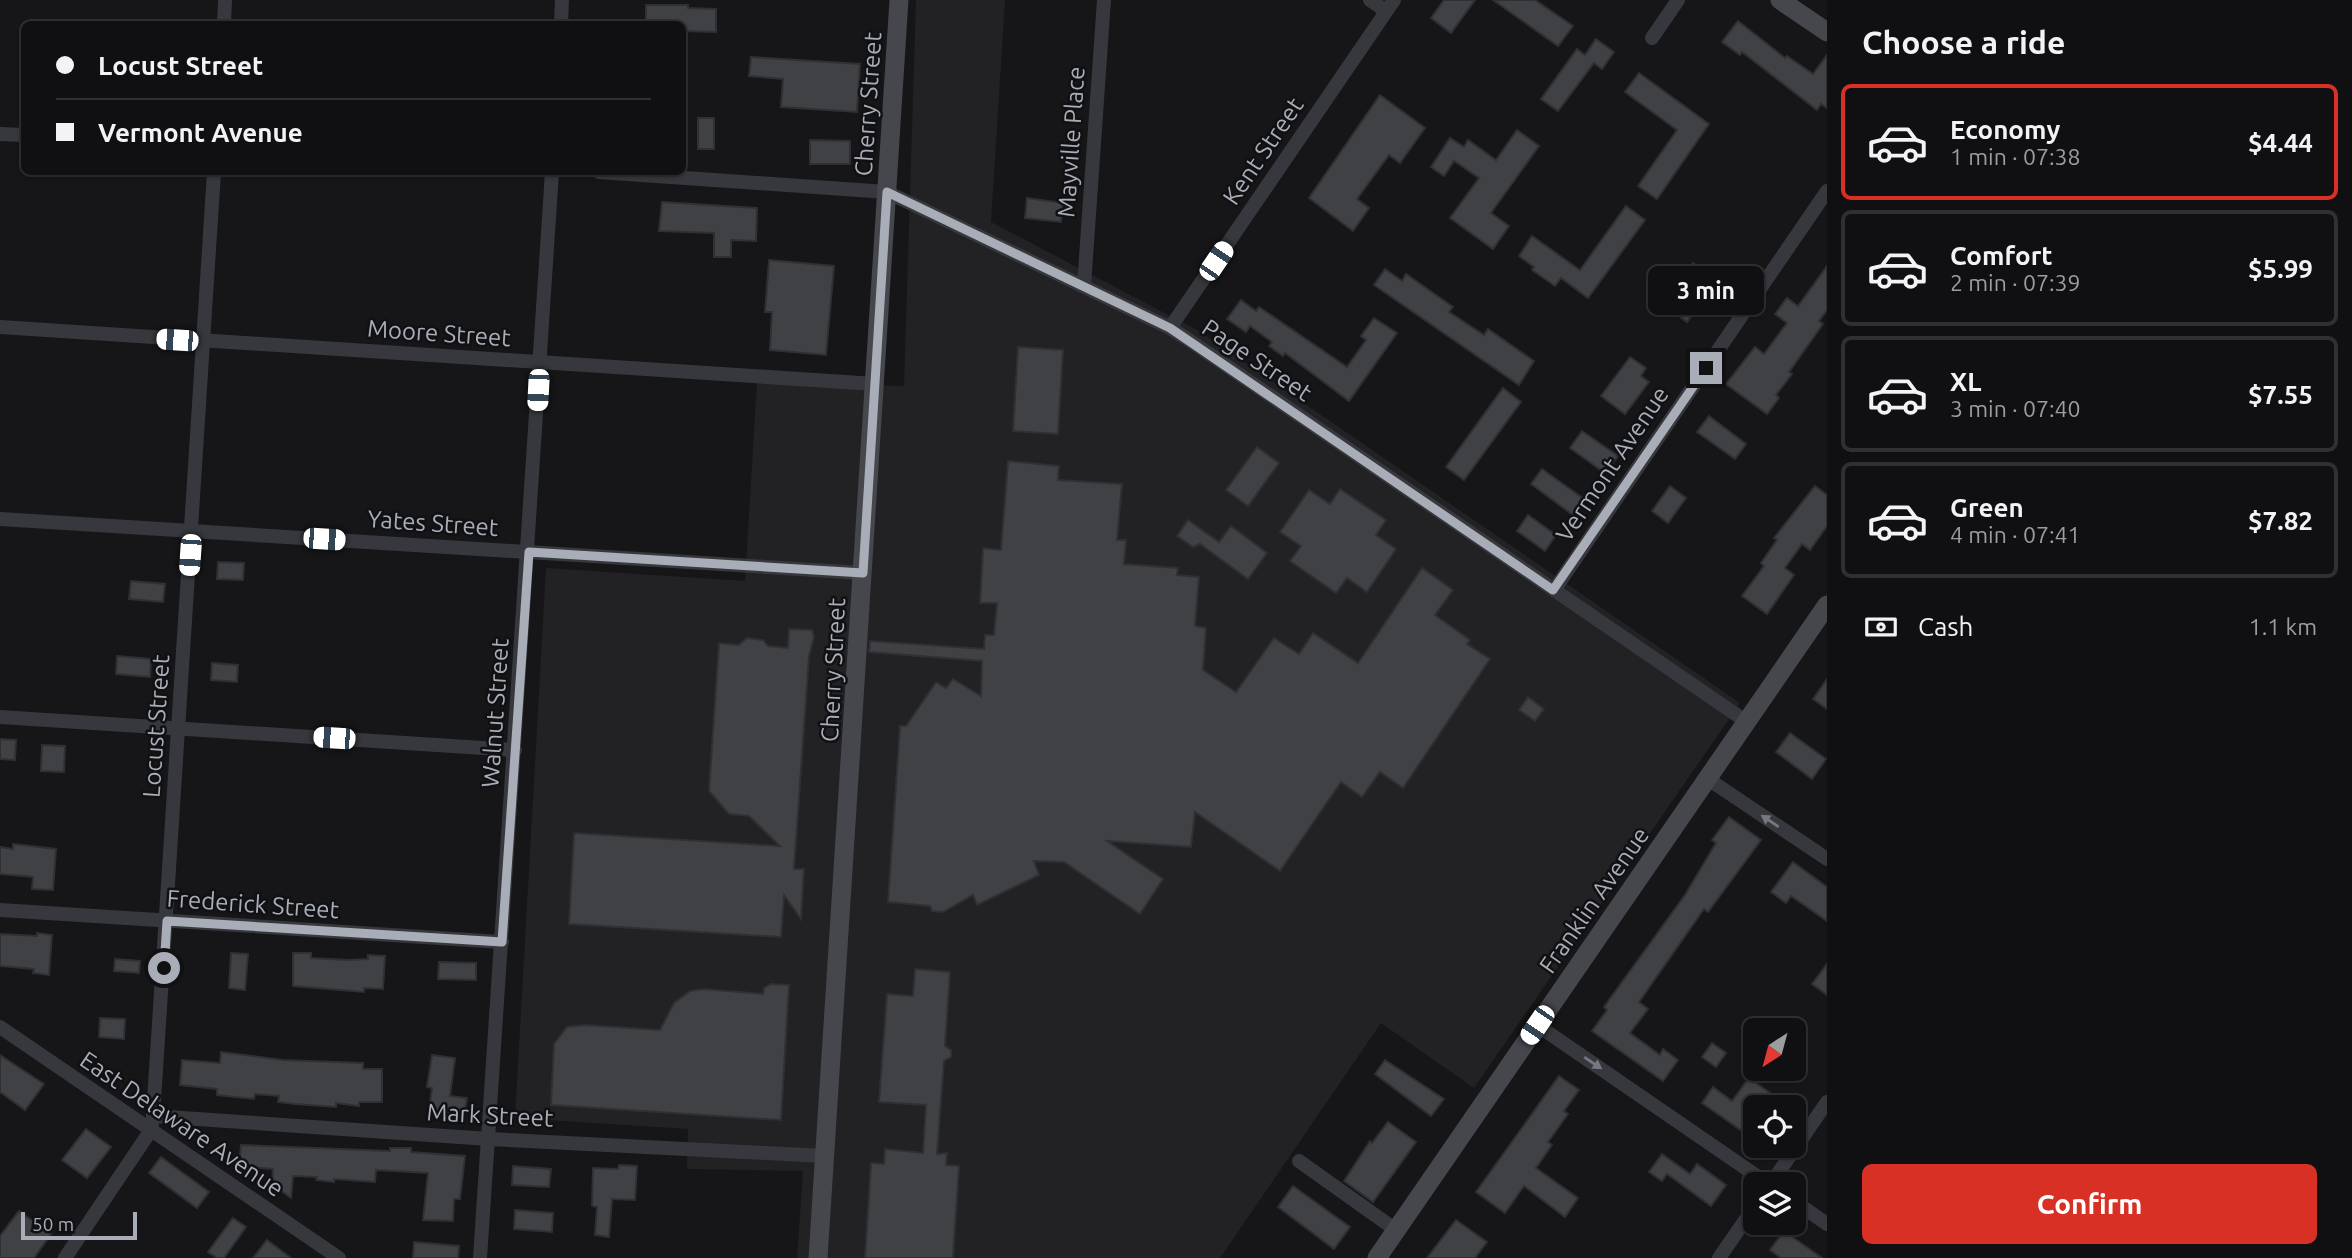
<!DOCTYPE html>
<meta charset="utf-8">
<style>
body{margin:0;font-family:Ubuntu,sans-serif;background:#19191b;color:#f1f3f6;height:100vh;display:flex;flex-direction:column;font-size:26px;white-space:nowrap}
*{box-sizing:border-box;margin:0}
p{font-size:23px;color:#9c9d9f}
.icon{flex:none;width:38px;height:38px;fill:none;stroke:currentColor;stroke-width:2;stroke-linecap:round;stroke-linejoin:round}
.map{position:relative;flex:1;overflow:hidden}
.drawer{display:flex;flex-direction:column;background:#101012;width:525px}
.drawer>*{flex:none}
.banner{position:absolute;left:21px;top:21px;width:665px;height:154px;border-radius:10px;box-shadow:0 2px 5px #0004,0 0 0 2px #303032;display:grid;align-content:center;height:154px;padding:0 35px;background:#101012}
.needle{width:46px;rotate:216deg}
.fabs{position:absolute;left:1743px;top:1018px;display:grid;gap:14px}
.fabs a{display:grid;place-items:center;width:63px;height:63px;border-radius:10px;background:#101012;box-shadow:0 2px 5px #0004,0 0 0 2px #303032;font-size:35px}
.scale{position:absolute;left:21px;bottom:18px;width:116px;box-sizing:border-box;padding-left:7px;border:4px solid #a8adb8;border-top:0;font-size:19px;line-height:24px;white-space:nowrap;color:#a8adb8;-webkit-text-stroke:5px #111113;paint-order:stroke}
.end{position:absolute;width:32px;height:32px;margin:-16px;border:9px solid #a8adb8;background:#111;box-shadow:0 0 0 4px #111}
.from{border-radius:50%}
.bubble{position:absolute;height:49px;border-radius:10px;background:#101012;box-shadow:0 2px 5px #0004,0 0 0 2px #303032;font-size:23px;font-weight:700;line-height:49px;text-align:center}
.car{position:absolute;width:21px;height:42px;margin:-21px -10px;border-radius:9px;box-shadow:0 0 5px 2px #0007;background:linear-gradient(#fff 24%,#345 0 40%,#fff 0 76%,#345 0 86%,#fff 0)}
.banner b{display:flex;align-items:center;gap:24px;height:66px;font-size:26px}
.banner b+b{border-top:2px solid #303032}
.banner i{width:18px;height:18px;background:#f1f3f6}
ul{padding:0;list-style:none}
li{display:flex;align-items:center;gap:21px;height:116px;margin:0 14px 10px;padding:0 21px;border:4px solid #303032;border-radius:10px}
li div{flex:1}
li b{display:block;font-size:26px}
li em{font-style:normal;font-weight:700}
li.on{border-color:#d93025}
li>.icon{width:63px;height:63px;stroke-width:1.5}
h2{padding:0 35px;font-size:32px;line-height:84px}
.pay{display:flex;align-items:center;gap:18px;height:77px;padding:0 35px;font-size:26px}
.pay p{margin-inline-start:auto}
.primary-button{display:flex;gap:14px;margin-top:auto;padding:14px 35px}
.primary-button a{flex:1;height:80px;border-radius:10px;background:#d93025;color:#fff;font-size:28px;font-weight:700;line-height:80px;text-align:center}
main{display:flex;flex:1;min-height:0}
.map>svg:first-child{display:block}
.built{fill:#222225}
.building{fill:#404145;stroke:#303034;stroke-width:2}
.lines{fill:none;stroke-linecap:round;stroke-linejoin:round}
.street{stroke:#37383d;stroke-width:14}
.secondary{stroke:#45474d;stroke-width:19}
.oneway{fill:#757881}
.route{stroke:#a8adb8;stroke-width:9}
.labels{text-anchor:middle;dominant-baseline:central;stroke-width:5;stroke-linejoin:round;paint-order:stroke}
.street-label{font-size:24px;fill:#a8adb8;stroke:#111113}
</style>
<main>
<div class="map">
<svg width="1827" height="1258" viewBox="0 0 1827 1258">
<rect width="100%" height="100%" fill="#161618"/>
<path class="built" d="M916 0H1005L991 222 1199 331 1740 703 1474 1088 1381 1023 1220 1258H797L803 1171 687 1169 688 1129 515 1118 546 568 745 581 757 382 904 386Z"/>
<g class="building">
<path d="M1444 0H1475L1451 33 1431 18Z"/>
<path d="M1493 0H1535L1573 26 1558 46Z"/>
<path d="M646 5H688V8L716 9V32L682 31V24H646Z"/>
<path d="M1738 21 1785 58 1787 56 1813 74 1827 55V108L1821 104 1817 110 1742 52 1740 55 1722 42Z"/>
<path d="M1596 39 1614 52 1602 69 1594 63 1558 111 1541 99 1577 49 1585 55Z"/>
<path d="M751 57 860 64 857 112 781 107 783 79 749 76Z"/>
<path d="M1639 73 1709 124 1657 199 1638 186 1677 130 1625 92Z"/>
<path d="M1380 95 1425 128 1400 163 1389 155 1357 199 1369 208 1353 231 1309 198Z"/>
<rect x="698" y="118" width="16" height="31"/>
<path d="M1517 130 1539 146 1491 213 1509 226 1493 249 1450 218 1479 178 1454 161 1444 176 1431 167 1450 138 1464 147 1468 140 1496 160Z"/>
<path d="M810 140 850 141V164H810Z"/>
<path d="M1027 198 1063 203 1061 222 1025 218Z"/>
<path d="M662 202 757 208 756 241 731 240V257H714V233L659 231Z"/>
<path d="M1626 206 1645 220 1588 298 1561 278 1555 286 1532 270 1534 267 1519 256 1532 236 1580 270Z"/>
<path d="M769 260 834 266 826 355 770 350 772 312H765Z"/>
<path d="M1693 263 1717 280 1687 322 1664 305Z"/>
<path d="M1827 266V310L1819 321 1823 324 1789 372 1792 374 1776 395 1779 398 1767 414 1726 384 1755 347 1764 354 1787 323 1775 314 1787 298 1798 306Z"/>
<path d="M1385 269 1402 281 1406 274 1453 307 1449 312 1484 335 1488 329 1534 361 1519 385 1374 285Z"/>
<path d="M1241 300 1256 311 1259 307 1347 367 1366 340 1361 336 1374 318 1397 333 1349 401 1285 353 1283 356 1269 346 1272 342 1250 326 1246 332 1227 319Z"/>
<path d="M1018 347 1063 350 1058 434 1013 431Z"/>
<path d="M1630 357 1646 368 1641 376 1649 382 1625 414 1601 396Z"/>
<path d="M1503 388 1521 402 1464 480 1446 467Z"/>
<path d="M1709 416 1746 444 1735 459 1697 432Z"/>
<path d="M1582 431 1618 456 1605 473 1570 448Z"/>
<path d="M1257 447 1279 463 1248 506 1226 490Z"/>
<path d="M1008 461 1059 466 1058 480 1122 484 1117 540H1126L1124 564 1178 568 1177 575 1199 577 1195 626 1206 628 1203 670 1236 692 1274 638 1299 654 1313 633 1358 663 1422 568 1453 590 1435 615 1470 640 1467 644 1490 659 1403 788 1380 772 1362 797 1341 782 1280 871 1195 812 1191 847 1107 841 1163 879 1140 914 1064 862 1034 861 1039 875 977 905 973 895 943 912 932 911 930 906 888 902 900 726H906L936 682 946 688 953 679 981 696 982 661 869 652 870 641 984 649 985 635H994L997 603H980L983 548 1001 550Z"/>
<path d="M1542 469 1584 499 1573 515 1531 484Z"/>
<path d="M1670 486 1686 498 1668 523 1652 511Z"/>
<path d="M1815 486 1827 495V526L1810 550 1802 544 1785 568 1794 575 1767 614 1742 596 1764 566 1761 563 1777 540 1774 538Z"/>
<path d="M1340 489 1386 520 1376 535 1396 549 1367 592 1347 578 1336 593 1290 561 1301 546 1280 532 1309 490 1330 504Z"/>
<path d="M1528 515 1556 535 1545 551 1517 531Z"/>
<path d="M1188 520 1219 542 1231 526 1267 553 1248 579 1200 544 1193 547 1177 536Z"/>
<path d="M218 562 244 563 243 580 217 579Z"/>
<path d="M131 581 165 584 163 602 129 599Z"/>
<path d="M789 629 812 630 814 637 809 656 794 869H804L801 919 784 895 781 937 569 924 574 833 780 846 749 816 729 814 709 791 719 643 739 645 747 638 763 640 768 646 788 648Z"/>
<path d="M117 656 151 659 150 677 116 674Z"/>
<path d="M212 663 238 665 237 682 211 680Z"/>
<path d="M1827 679V709L1813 699Z"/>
<path d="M1528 697 1544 709 1535 721 1519 710Z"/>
<path d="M1790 733 1826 759 1812 779 1776 752Z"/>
<path d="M0 739 16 740 15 760 0 759Z"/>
<path d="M42 745 65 746 64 772 41 771Z"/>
<path d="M1729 817 1761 840 1708 912 1704 909 1639 1002 1648 1009 1630 1033 1660 1055 1663 1049 1678 1060 1663 1081 1592 1031 1607 1010 1604 1007 1685 895 1716 843 1712 840Z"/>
<path d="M13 844 56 849 53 890 32 889 33 877 0 874V847L13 849Z"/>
<path d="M1793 862 1827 887V921L1791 896 1786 903 1771 892Z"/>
<path d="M37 933 52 935 49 975 33 973 34 969 0 966V934L37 936Z"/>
<path d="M231 953 248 954 245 990 229 988Z"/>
<path d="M293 953H311V958L348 960 368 959V955L385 956 383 989 364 988V992L293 986Z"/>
<path d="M115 959 140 961 139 973 114 971Z"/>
<path d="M439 962 476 963V980L438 979Z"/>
<path d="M1827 964V995L1812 984Z"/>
<path d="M915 969 950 972 945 1046 951 1050V1057L944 1061 937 1154 947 1153 946 1165 959 1166 953 1258H865L871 1163 884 1164 885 1149 923 1153 926 1105 879 1102 887 994 913 996Z"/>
<path d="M771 984 789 985 781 1120 551 1105 554 1044 567 1027 585 1025 660 1030 674 1003 690 991 704 989 763 994 764 988Z"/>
<path d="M100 1018 125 1019 124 1039 99 1037Z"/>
<path d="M1712 1043 1726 1053 1716 1067 1702 1057Z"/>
<path d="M221 1052 283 1060 363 1063V1069H382V1102H359V1106L336 1103V1107L295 1104 278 1102 279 1096 255 1094 254 1099 217 1095V1089L180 1085 182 1060 220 1063Z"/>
<path d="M0 1055 44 1084 25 1110 0 1092Z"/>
<path d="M432 1055 455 1058 450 1096 467 1098 464 1116 429 1112 432 1088 427 1087Z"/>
<path d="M1385 1060 1444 1099 1431 1116 1375 1074Z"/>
<path d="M1559 1076 1579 1090 1564 1111 1568 1114 1548 1142 1552 1145 1536 1168 1578 1198 1565 1217 1524 1186 1505 1213 1476 1192Z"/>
<path d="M1749 1078 1781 1101 1775 1108H1755V1140L1702 1103 1713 1087 1732 1101Z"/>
<path d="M1388 1122 1416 1142 1373 1202 1344 1181 1370 1141 1372 1143Z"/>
<path d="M86 1129 111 1147 87 1178 62 1160Z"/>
<path d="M241 1145 390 1151V1148H411V1152L465 1156 460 1199H454L453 1221 423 1220 428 1173 376 1170 375 1182 334 1179V1182L316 1180 317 1177 293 1176 291 1198 272 1184 273 1169 239 1166Z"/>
<path d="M1662 1154 1690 1174 1697 1164 1726 1185 1711 1206 1667 1174 1662 1181 1649 1172Z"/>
<path d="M161 1157 209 1192 197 1208 149 1173Z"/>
<path d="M619 1165 637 1166 635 1200 612 1199 609 1237 595 1235 597 1207 592 1206 593 1168 618 1169Z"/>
<path d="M513 1166 551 1169 549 1187 512 1185Z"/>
<path d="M1293 1186 1350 1227 1334 1249 1278 1207Z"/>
<path d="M515 1210 553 1213 552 1232 514 1229Z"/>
<path d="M19 1211 51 1234 34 1258H0V1236Z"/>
<path d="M233 1218 246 1227 224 1258H217L208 1252Z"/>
<path d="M1456 1220 1487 1242 1475 1258H1427Z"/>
<path d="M1784 1231 1822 1258H1781L1770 1250Z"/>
<path d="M267 1240 291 1258H253Z"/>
<path d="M414 1242 459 1246 458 1258H413Z"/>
</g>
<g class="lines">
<g class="street">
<path d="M1370 0 1386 11"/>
<path d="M224 24 225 0"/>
<path d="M561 24 562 0"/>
<path d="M1652 38 1678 0"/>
<path d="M0 134 24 135"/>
<path d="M599 172 887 192 1170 328 1186 338 1747 722"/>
<path d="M1084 286 1104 0"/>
<path d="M0 327 875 384"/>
<path d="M1170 328 1394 0"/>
<path d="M0 519 863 573"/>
<path d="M1554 590 1827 191"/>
<path d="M0 717 515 750"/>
<path d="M1708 779 1827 859"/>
<path d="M0 910 502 942"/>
<path d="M1537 1025 1770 1185"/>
<path d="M0 1027 339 1258"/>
<path d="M153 1116 489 1139 824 1156"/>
<path d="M1299 1161 1396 1230"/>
<path d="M1770 1185 1827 1102"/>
<path d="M1794 1201 1827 1224"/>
<path d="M65 1258 151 1130 153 1116 214 172"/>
<path d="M480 1258 552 172"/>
<path d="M1719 1258 1755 1206"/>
</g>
<g class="secondary">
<path d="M1780 0 1827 32"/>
<path d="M818 1258 899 0"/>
<path d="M1377 1258 1827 605"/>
</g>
</g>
<defs><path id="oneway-solid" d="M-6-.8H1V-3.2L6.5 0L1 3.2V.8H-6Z" transform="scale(1.75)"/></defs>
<g class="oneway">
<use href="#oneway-solid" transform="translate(1770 821) rotate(-146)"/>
<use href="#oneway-solid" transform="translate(1593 1063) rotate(34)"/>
</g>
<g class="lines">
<path class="route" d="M164 968 167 921 502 942 529 552 863 573 887 192 1170 328 1553 590 1706 368"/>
</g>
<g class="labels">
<g class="street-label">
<text transform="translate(868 104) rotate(-86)">Cherry Street</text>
<text transform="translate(1071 142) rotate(-86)">Mayville Place</text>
<text transform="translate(1263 151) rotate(-56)">Kent Street</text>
<text transform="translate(439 333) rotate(4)">Moore Street</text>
<text transform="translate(1257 360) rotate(34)">Page Street</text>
<text transform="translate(1612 464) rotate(-56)">Vermont Avenue</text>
<text transform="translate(433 523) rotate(4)">Yates Street</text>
<text transform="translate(833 670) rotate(-87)">Cherry Street</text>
<text transform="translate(495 713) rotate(-86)">Walnut Street</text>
<text transform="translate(156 726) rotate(-86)">Locust Street</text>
<text transform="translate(1594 900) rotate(-55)">Franklin Avenue</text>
<text transform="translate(253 904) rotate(4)">Frederick Street</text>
<text transform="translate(490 1115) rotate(3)">Mark Street</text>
<text transform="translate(182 1124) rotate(34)">East Delaware Avenue</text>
</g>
</g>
</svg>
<div class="fabs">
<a><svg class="needle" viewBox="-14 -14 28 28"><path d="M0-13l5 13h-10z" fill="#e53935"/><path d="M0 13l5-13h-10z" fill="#9c9d9f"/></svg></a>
<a><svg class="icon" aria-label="locate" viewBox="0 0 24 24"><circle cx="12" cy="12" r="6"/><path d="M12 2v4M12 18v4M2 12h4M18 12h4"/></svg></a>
<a><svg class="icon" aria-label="layers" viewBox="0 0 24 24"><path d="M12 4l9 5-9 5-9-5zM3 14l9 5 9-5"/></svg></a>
</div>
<div class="scale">50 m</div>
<i class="end from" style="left:164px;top:968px"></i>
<i class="end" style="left:1706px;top:368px"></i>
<div class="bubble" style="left:1648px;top:266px;width:116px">3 min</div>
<i class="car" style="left:1216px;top:261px;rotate:34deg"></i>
<i class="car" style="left:177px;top:340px;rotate:274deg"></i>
<i class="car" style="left:538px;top:390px;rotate:183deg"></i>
<i class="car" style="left:324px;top:539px;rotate:94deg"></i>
<i class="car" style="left:190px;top:555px;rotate:184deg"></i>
<i class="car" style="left:334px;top:738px;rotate:274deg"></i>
<i class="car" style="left:1537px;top:1025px;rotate:214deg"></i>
<div class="banner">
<b><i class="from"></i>Locust Street</b>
<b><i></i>Vermont Avenue</b>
</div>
</div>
<section class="drawer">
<h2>Choose a ride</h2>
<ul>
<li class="on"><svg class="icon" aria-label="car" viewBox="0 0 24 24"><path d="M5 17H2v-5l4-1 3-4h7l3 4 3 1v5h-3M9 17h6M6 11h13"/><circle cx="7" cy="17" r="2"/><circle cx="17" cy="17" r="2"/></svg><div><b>Economy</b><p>1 min · 07:38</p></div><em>$4.44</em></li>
<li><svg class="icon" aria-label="car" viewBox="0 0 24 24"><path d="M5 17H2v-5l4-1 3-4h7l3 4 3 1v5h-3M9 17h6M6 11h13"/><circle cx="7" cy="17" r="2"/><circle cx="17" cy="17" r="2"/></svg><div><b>Comfort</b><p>2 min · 07:39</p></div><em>$5.99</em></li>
<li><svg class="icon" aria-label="car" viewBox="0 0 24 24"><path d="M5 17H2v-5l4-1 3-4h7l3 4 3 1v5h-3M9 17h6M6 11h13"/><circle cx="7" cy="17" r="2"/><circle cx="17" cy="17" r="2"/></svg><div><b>XL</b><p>3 min · 07:40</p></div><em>$7.55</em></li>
<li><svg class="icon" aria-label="car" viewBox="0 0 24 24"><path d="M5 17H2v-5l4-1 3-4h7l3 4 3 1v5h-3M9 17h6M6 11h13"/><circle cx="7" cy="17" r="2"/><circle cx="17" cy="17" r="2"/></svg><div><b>Green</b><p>4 min · 07:41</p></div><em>$7.82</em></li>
</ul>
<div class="pay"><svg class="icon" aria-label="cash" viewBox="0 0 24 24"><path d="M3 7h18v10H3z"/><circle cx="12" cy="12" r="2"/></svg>Cash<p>1.1 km</p></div>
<div class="primary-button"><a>Confirm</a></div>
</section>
</main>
